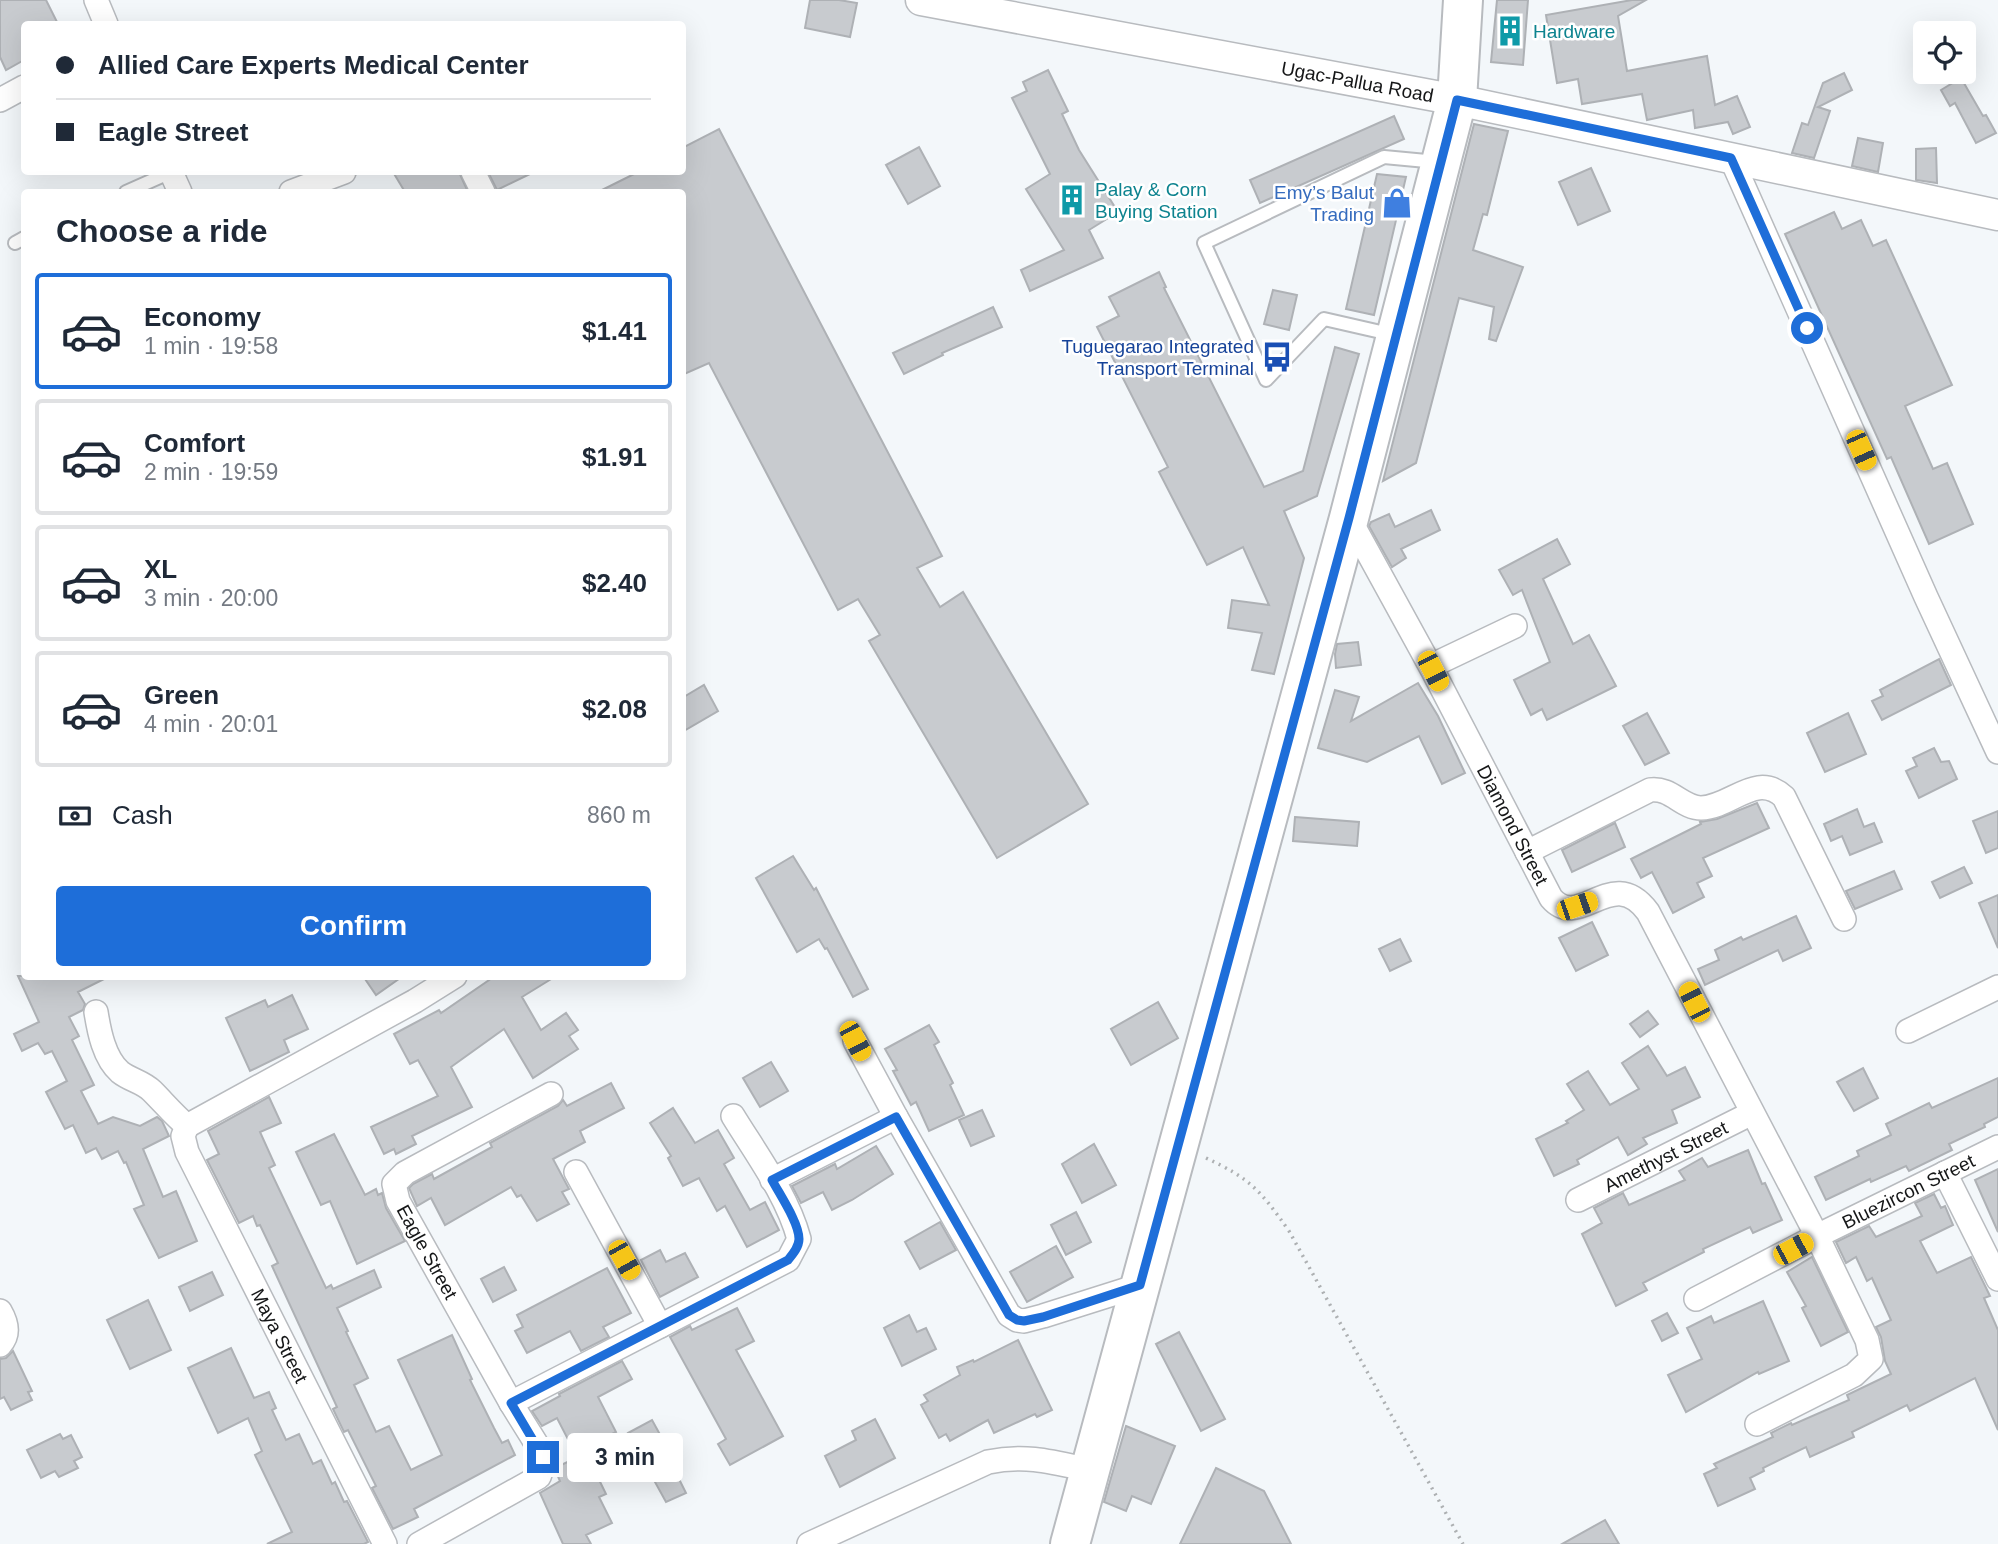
<!DOCTYPE html>
<meta charset="utf-8">
<style>
body{margin:0;font-family:Arial,sans-serif;background:#f6f6f7;color:#1f2937;height:100vh;display:flex;flex-direction:column;font-size:26px;white-space:nowrap}
*{box-sizing:border-box;margin:0}
p{font-size:23px;color:#747a83}
.icon{flex:none;width:38px;height:38px;fill:none;stroke:currentColor;stroke-width:2;stroke-linecap:round;stroke-linejoin:round}
.map{position:relative;flex:1;overflow:hidden}
.panel{position:absolute;left:21px;top:189px;width:665px;height:791px;display:flex;flex-direction:column;background:#fff;border-radius:7px;box-shadow:0 7px 28px #0002}
.panel>*{flex:none}
.hud{position:absolute;left:21px;top:21px;width:665px;height:154px;border-radius:7px;box-shadow:0 7px 28px #0002;display:grid;align-content:center;height:154px;padding:0 35px;background:#fff}
.tools{position:absolute;left:1913px;top:21px;display:grid;gap:14px}
.tools a{display:grid;place-items:center;width:63px;height:63px;border-radius:7px;background:#fff;box-shadow:0 7px 28px #0002;font-size:35px}
.end{position:absolute;width:32px;height:32px;margin:-16px;border:9px solid #1e6ed9;background:#fff;box-shadow:0 0 0 4px #fff}
.from{border-radius:50%}
.bubble{position:absolute;height:49px;border-radius:7px;background:#fff;box-shadow:0 7px 28px #0002;font-size:23px;font-weight:800;line-height:49px;text-align:center}
.car{position:absolute;width:21px;height:42px;margin:-21px -10px;border-radius:9px;box-shadow:0 0 5px 2px #0007;background:linear-gradient(#f5c518 24%,#345 0 40%,#f5c518 0 76%,#345 0 86%,#f5c518 0)}
.hud b{display:flex;align-items:center;gap:24px;height:66px;font-size:26px}
.hud b+b{border-top:2px solid #e0e1e3}
.hud i{width:18px;height:18px;background:#1f2937}
ul{padding:0;list-style:none}
li{display:flex;align-items:center;gap:21px;height:116px;margin:0 14px 10px;padding:0 21px;border:4px solid #e0e1e3;border-radius:7px}
li div{flex:1}
li b{display:block;font-size:26px}
li em{font-style:normal;font-weight:800}
li.current{border-color:#1e6ed9}
li>.icon{width:63px;height:63px;stroke-width:1.5}
h2{padding:0 35px;font-size:32px;line-height:84px}
.pay{display:flex;align-items:center;gap:18px;height:77px;padding:0 35px;font-size:26px}
.pay p{margin-inline-start:auto}
.button{display:flex;gap:14px;margin-top:auto;padding:14px 35px}
.button a{flex:1;height:80px;border-radius:7px;background:#1e6ed9;color:#fff;font-size:28px;font-weight:800;line-height:80px;text-align:center}
.map>svg:first-child{display:block}
.building{fill:#c8cbcf;stroke:#aeb1b5;stroke-width:2}
.lines{fill:none;stroke-linecap:round;stroke-linejoin:round}
.service-casing{stroke:#b8bbbf;stroke-width:16}
.minor-casing{stroke:#b8bbbf;stroke-width:26}
.tertiary-casing{stroke:#b8bbbf;stroke-width:33}
.trunk-casing{stroke:#b8bbbf;stroke-width:42}
.path{stroke:#adb0b2;stroke-width:3.5;stroke-dasharray:2 5;stroke-linecap:butt}
.service{stroke:#fff;stroke-width:12}
.minor{stroke:#fff;stroke-width:23}
.tertiary{stroke:#fff;stroke-width:30}
.trunk{stroke:#fff;stroke-width:38}
.route{stroke:#1e6ed9;stroke-width:9}
.labels{text-anchor:middle;dominant-baseline:central;stroke-width:5;stroke-linejoin:round;paint-order:stroke}
.culture-label{font-size:19px;fill:#0d838f;stroke:#fff;text-anchor:start}
.street-label{font-size:19px;fill:#151617;stroke:#fff}
.shop-label{font-size:19px;fill:#366cbe;stroke:#fff;text-anchor:end}
.transit-label{font-size:19px;fill:#164399;stroke:#fff;text-anchor:end}
</style>
<div class="map">
<svg width="1998" height="1544" viewBox="0 0 1998 1544">
<rect width="100%" height="100%" fill="#f3f7fa"/>
<g class="building">
<path d="M0 0H46L58 24H24V60L6 70 0 57Z"/>
<path d="M810 0H839L857 3 850 37 805 28Z"/>
<path d="M1497 0H1528L1523 65 1491 62Z"/>
<path d="M1632 0H1646L1618 16 1627 71 1707 56 1715 105 1737 96 1750 127 1733 134 1728 122 1695 128 1693 110 1647 120 1642 94 1582 104 1578 79 1557 83 1546 15Z"/>
<path d="M1048 70 1068 111 1062 114 1079 150 1118 212 1089 230 1103 258 1030 291 1021 270 1064 250 1026 189 1050 174 1012 98 1027 91 1023 82Z"/>
<path d="M1844 73 1852 90 1818 107 1830 111 1814 158 1792 153 1802 123 1808 125 1823 83Z"/>
<path d="M1961 78 1983 116 1986 115 1996 133 1976 143 1955 103 1950 106 1941 90Z"/>
<path d="M1394 116 1404 139 1260 203 1250 180Z"/>
<path d="M1474 124 1508 131 1487 215 1483 214 1473 250 1523 267 1496 341 1489 339 1494 307 1459 298 1416 463 1383 481Z"/>
<path d="M719 129 942 556 917 568 940 607 963 592 1088 804 997 858 869 641 880 635 858 599 838 610 709 363 682 375V192H598L638 172H682V148Z"/>
<path d="M1858 138 1883 143 1878 172 1852 166Z"/>
<path d="M919 147 940 186 908 204 886 165Z"/>
<path d="M1936 148 1937 183 1916 180V149Z"/>
<path d="M1591 168 1610 211 1578 225 1559 182Z"/>
<path d="M393 172H459L468 192H405Z"/>
<path d="M488 172H534L497 190Z"/>
<path d="M1377 174 1406 177 1374 315 1346 309Z"/>
<path d="M1834 212 1842 229 1861 220 1873 246 1886 240 1952 385 1905 406 1933 469 1947 463 1973 524 1929 544 1891 457 1887 459 1785 234Z"/>
<path d="M1159 272 1166 287 1164 288 1264 487 1303 471 1335 347 1359 354 1317 496 1284 511 1304 558 1274 674 1252 670 1262 633 1228 628 1232 600 1269 605 1243 547 1207 565 1159 472 1168 467 1097 327 1119 316 1109 297Z"/>
<path d="M1273 290 1297 295 1289 330 1264 324Z"/>
<path d="M993 307 1002 327 942 353 943 355 904 374 893 353Z"/>
<path d="M1431 510 1440 530 1401 549 1406 558 1392 567 1369 526 1371 522 1389 514 1395 527Z"/>
<path d="M1557 539 1570 564 1543 579 1573 644 1589 635 1616 686 1547 720 1542 709 1531 715 1514 680 1550 662 1522 590 1513 595 1499 570Z"/>
<path d="M1358 642 1361 665 1336 668 1335 654 1337 644Z"/>
<path d="M1939 659 1951 685 1882 720 1872 701 1883 696 1880 690Z"/>
<path d="M1418 683 1438 716 1465 773 1442 784 1419 736 1367 762 1318 748 1335 690 1359 697 1351 721Z"/>
<path d="M704 685 718 711 682 732V698Z"/>
<path d="M1647 713 1669 753 1645 765 1623 726Z"/>
<path d="M1848 713 1866 754 1825 772 1807 733Z"/>
<path d="M1934 748 1941 762 1949 761 1957 779 1919 798 1906 771 1917 766 1913 758Z"/>
<path d="M1757 803 1769 828 1703 858 1712 876 1697 883 1704 897 1673 913 1652 872 1641 878 1631 859 1701 824 1700 822 1717 819Z"/>
<path d="M1857 809 1864 827 1874 823 1882 842 1850 855 1842 836 1831 841 1824 824Z"/>
<path d="M1998 811V848L1986 853 1973 821Z"/>
<path d="M1295 817 1359 822 1357 846 1293 841Z"/>
<path d="M1615 823 1625 847 1572 872 1562 850Z"/>
<path d="M793 856 814 890 816 888 868 989 853 997 827 948 825 949 819 939 797 952 756 878Z"/>
<path d="M1964 867 1972 883 1940 898 1932 882Z"/>
<path d="M1894 871 1902 889 1855 909 1846 891Z"/>
<path d="M1998 895V948L1979 903Z"/>
<path d="M1796 916 1811 948 1783 961 1778 950 1705 985 1698 969 1719 960 1715 950 1741 937 1743 940Z"/>
<path d="M1592 922 1608 955 1576 971 1559 938Z"/>
<path d="M1400 939 1411 961 1390 971 1379 949Z"/>
<path d="M18 976H110L78 992 85 1004 83 1010 69 1017 79 1036 72 1040 94 1085 81 1091 98 1124 113 1117 140 1126 157 1117 162 1121 169 1136 143 1149 163 1197 176 1191 197 1241 159 1258 134 1209 144 1205 126 1162 124 1163 118 1151 102 1159 96 1148 86 1153 73 1125 65 1129 46 1092 67 1081 52 1051 45 1054 38 1043 22 1051 14 1034 39 1022Z"/>
<path d="M363 976H403L376 995Z"/>
<path d="M495 976H556L522 997 541 1030 566 1013 578 1030 569 1036 578 1049 533 1078 504 1029 451 1067 472 1107 412 1136 416 1144 396 1154 394 1149 384 1154 371 1127 438 1096 418 1060 410 1064 394 1034 439 1010 441 1013Z"/>
<path d="M292 995 308 1029 284 1040 289 1052 250 1071 226 1018 265 1000 268 1007Z"/>
<path d="M1158 1002 1178 1038 1131 1065 1111 1029Z"/>
<path d="M1648 1011 1658 1024 1640 1037 1630 1024Z"/>
<path d="M929 1025 939 1042 934 1045 953 1083 950 1085 964 1115 929 1131 916 1102 911 1105 893 1071 897 1070 885 1049Z"/>
<path d="M1648 1046 1667 1076 1685 1067 1700 1097 1672 1110 1677 1123 1643 1138 1647 1144 1628 1155 1618 1137 1577 1160 1579 1164 1554 1176 1536 1139 1568 1123 1566 1121 1584 1110 1567 1084 1588 1071 1610 1105 1639 1089 1622 1063Z"/>
<path d="M771 1062 788 1091 760 1107 743 1078Z"/>
<path d="M1863 1068 1878 1098 1854 1111 1837 1082Z"/>
<path d="M1998 1078V1117L1984 1124 1985 1127 1949 1144 1952 1150 1909 1171 1906 1166 1871 1182 1870 1179 1826 1200 1815 1177 1859 1156 1857 1151 1891 1135 1886 1124 1929 1103 1932 1108Z"/>
<path d="M611 1083 624 1108 580 1131 585 1142 553 1159 569 1189 562 1192 569 1204 537 1221 521 1195 517 1197 511 1187 445 1225 431 1198 417 1206 409 1188 413 1184 432 1174 434 1179 492 1147 490 1143 558 1106 563 1100 567 1106Z"/>
<path d="M269 1097 281 1123 260 1132 275 1165 269 1168 326 1288 331 1285 333 1289 374 1270 381 1287 337 1308 348 1331 346 1332 368 1378 354 1385 376 1432 389 1426 411 1470 442 1455 398 1360 452 1335 472 1379 470 1380 494 1428 502 1443 508 1440 515 1455 414 1509 418 1517 393 1529 372 1488 376 1486 348 1430 344 1432 333 1409 337 1407 272 1266 278 1263 260 1225 257 1226 253 1216 239 1223 207 1160 219 1154 208 1131Z"/>
<path d="M673 1108 695 1143 718 1130 734 1158 724 1164 750 1210 765 1202 779 1230 747 1247 725 1206 717 1211 699 1178 683 1186 668 1158 671 1156 650 1123Z"/>
<path d="M982 1110 994 1136 971 1146 959 1120Z"/>
<path d="M334 1134 365 1195 376 1189 378 1195 382 1193 386 1208 405 1241 357 1264 330 1201 321 1205 296 1152Z"/>
<path d="M1094 1144 1116 1185 1082 1203 1062 1164Z"/>
<path d="M876 1146 893 1174 852 1200 832 1210 823 1192 801 1203 792 1186 835 1164 837 1169Z"/>
<path d="M1748 1150 1762 1184 1765 1183 1782 1220 1753 1233 1750 1227 1703 1249 1704 1252 1643 1283 1647 1290 1616 1306 1582 1234 1602 1223 1594 1208 1623 1193 1629 1205 1685 1180 1679 1171 1702 1158 1708 1167Z"/>
<path d="M1998 1169V1232L1975 1180Z"/>
<path d="M1934 1194 1941 1208 1945 1206 1953 1225 1920 1241 1937 1273 1971 1257 1990 1296 1984 1298 1998 1330V1430L1975 1378 1910 1411 1907 1405 1852 1432 1854 1437 1810 1457 1806 1447 1763 1468 1764 1471 1750 1478 1755 1489 1718 1506 1704 1474 1717 1468 1714 1464 1773 1437 1771 1433 1791 1423 1792 1425 1849 1400 1847 1395 1891 1374 1885 1361 1881 1337 1876 1327 1891 1320 1872 1278 1867 1281 1856 1257 1846 1263 1836 1242 1869 1226 1876 1237 1922 1216 1915 1203Z"/>
<path d="M1076 1212 1091 1242 1066 1255 1051 1225Z"/>
<path d="M940 1222 956 1250 920 1269 905 1242Z"/>
<path d="M1056 1246 1073 1277 1027 1302 1010 1272Z"/>
<path d="M660 1250 666 1262 685 1253 698 1277 660 1297 641 1260Z"/>
<path d="M1812 1257 1848 1332 1821 1346 1802 1308 1806 1306 1787 1272Z"/>
<path d="M504 1267 516 1290 493 1302 481 1279Z"/>
<path d="M607 1268 631 1313 603 1327 609 1337 581 1351 570 1331 527 1353 515 1331 523 1327 517 1315Z"/>
<path d="M212 1272 223 1295 190 1311 179 1287Z"/>
<path d="M148 1300 171 1350 130 1369 107 1320Z"/>
<path d="M1763 1301 1789 1361 1759 1374 1758 1372 1686 1412 1668 1375 1702 1359 1687 1328 1711 1316 1714 1323Z"/>
<path d="M737 1308 754 1341 736 1350 783 1436 730 1465 718 1444 726 1439 670 1337 690 1326 692 1330Z"/>
<path d="M1667 1313 1678 1333 1662 1341 1652 1321Z"/>
<path d="M909 1315 917 1332 926 1328 936 1349 902 1366 884 1328Z"/>
<path d="M1179 1332 1225 1419 1201 1431 1156 1344Z"/>
<path d="M1018 1340 1052 1410 1037 1417 1035 1414 994 1433 988 1420 950 1441 946 1434 939 1438 921 1405 928 1401 924 1395 960 1375 957 1367 973 1360 974 1362Z"/>
<path d="M231 1348 254 1398 269 1392 276 1408 272 1410 286 1440 299 1434 313 1464 321 1460 332 1484 335 1482 344 1502 347 1501 368 1542 364 1544H267L292 1532 255 1455 262 1451 248 1418 218 1433 188 1368Z"/>
<path d="M13 1351 32 1391 28 1392 32 1400 11 1410 4 1397 0 1399V1359L6 1358Z"/>
<path d="M622 1361 632 1379 598 1397 616 1432 575 1453 557 1418 542 1426 532 1411 560 1396 559 1394Z"/>
<path d="M875 1419 895 1458 840 1487 825 1456 856 1440 852 1431Z"/>
<path d="M652 1420 680 1471 676 1473 686 1493 666 1502 628 1433Z"/>
<path d="M1126 1426 1175 1446 1151 1504 1132 1496 1126 1511 1104 1502Z"/>
<path d="M60 1434 63 1439 71 1435 82 1457 74 1461 78 1468 59 1477 55 1471 41 1478 27 1450Z"/>
<path d="M586 1453 606 1494 599 1497 612 1523 586 1535 591 1544H563L540 1493 560 1481 556 1472 557 1467Z"/>
<path d="M1216 1468 1264 1491 1291 1544H1180Z"/>
<path d="M1605 1520 1619 1544H1562Z"/>
</g>
<g class="lines">
<g class="service-casing">
<g id="service">
<path d="M126 192 171 172"/>
<path d="M15 243 24 238"/>
<path d="M1394 335 1324 319 1266 380 1204 243 1384 157 1437 162"/>
</g>
</g>
<g class="minor-casing">
<g id="minor">
<path d="M96 0 106 24"/>
<path d="M0 100 24 87"/>
<path d="M1731 158 1926 597 1998 752"/>
<path d="M171 172 180 192"/>
<path d="M473 172 483 192"/>
<path d="M291 192 344 172"/>
<path id="s1" d="M1349 518 1433 671 1551 898C1580 932 1612 863 1648 912L1817 1236 1867 1340 1871 1359 1854 1375 1757 1424"/>
<path d="M1431 666 1515 626"/>
<path d="M1527 852 1650 790C1671 787 1682 808 1701 808 1732 807 1756 771 1784 797L1844 919"/>
<path d="M96 1012C99 1031 104 1058 120 1072 130 1080 143 1082 152 1091 164 1103 174 1115 187 1126"/>
<path d="M1908 1031 1998 987"/>
<path d="M855 1041 896 1117 1009 1315 1017 1320 1024 1321 1043 1316 1141 1285"/>
<path id="s2" d="M187 1126 183 1136 187 1152 385 1544"/>
<path d="M187 1126 415 1001 455 976"/>
<path d="M576 1172 660 1326"/>
<path d="M1945 1173 1998 1279"/>
<path d="M772 1180 896 1117"/>
<path id="s3" d="M1578 1200 1752 1113"/>
<path id="s4" d="M1696 1299 1817 1236 1998 1147"/>
<path d="M0 1311C7 1323 10 1334 0 1345"/>
<path d="M511 1403 788 1260 799 1239C787 1195 757 1155 733 1116"/>
<path d="M419 1544 539 1477 544 1463 539 1448 511 1403 398 1201 394 1184 405 1173 551 1094"/>
<path d="M809 1544 988 1462C1026 1454 1053 1462 1089 1470"/>
</g>
</g>
<g class="tertiary-casing">
<g id="tertiary">
<path id="s5" d="M921 0 1457 100 1998 215"/>
</g>
</g>
<g class="trunk-casing">
<path id="trunk" d="M1070 1544 1349 518 1457 100 1463 0"/>
</g>
<path class="path" d="M1206 1158C1251 1179 1260 1190 1289 1231L1463 1544"/>
<use href="#service" class="service"/>
<use href="#minor" class="minor"/>
<use href="#tertiary" class="tertiary"/>
<use href="#trunk" class="trunk"/>
</g>
<g class="lines">
<path class="route" d="M543 1457 511 1403 788 1260C793 1254 799 1247 799 1239 799 1223 780 1195 772 1180L896 1117 1009 1315 1017 1320 1024 1321 1043 1317 1140 1285 1349 518 1457 100 1731 158 1807 328"/>
</g>
<defs>
<g id="building-bare" transform="scale(2.415)"><path d="M-4-6H4V6H1V3H-1V6H-4ZM-2.5-4.3h1.7v1.8h-1.7ZM.8-4.3h1.7v1.8H.8ZM-2.5-1h1.7V.8h-1.7ZM.8-1h1.7V.8H.8Z" fill="#0f9aa8" stroke="#fff" stroke-width="2.5" paint-order="stroke"/></g>
<g id="shop-bare" transform="scale(2.415)"><path d="M-5-2.5h2.3a2.7 3.5 0 0 1 5.4 0H5L5.5 6h-11ZM-1.5-2.5h3a1.5 2.3 0 0 0-3 0Z" fill="#3f7fe0" stroke="#fff" stroke-width="2.5" paint-order="stroke"/></g>
<g id="bus-bare" transform="scale(2.415)"><path d="M-5-6H5V4H4V6H2V4H-2V6H-4V4H-5ZM-3.5-4V0h7V-4ZM-3.5 1.2v1.5H-2V1.2ZM2 1.2v1.5H3.5V1.2Z" fill="#1a4fb4" stroke="#fff" stroke-width="2.5" paint-order="stroke"/></g>
</defs>
<g fill-rule="evenodd">
<use href="#building-bare" x="1510" y="31"/>
<use href="#building-bare" x="1072" y="200"/>
<use href="#shop-bare" x="1397" y="203"/>
<use href="#bus-bare" x="1277" y="357"/>
</g>
<g class="labels">
<g class="culture-label">
<text x="1533" y="31">Hardware</text>
<text x="1095" y="189">Palay &amp; Corn<tspan x="1095" dy="22">Buying Station</tspan></text>
</g>
<g class="street-label">
<text stroke="none"><textPath href="#s5" startOffset="444">Ugac-Pallua Road</textPath></text>
<text stroke="none"><textPath href="#s1" startOffset="348">Diamond Street</textPath></text>
<text stroke="none"><textPath href="#s3" startOffset="98">Amethyst Street</textPath></text>
<text stroke="none"><textPath href="#s4" startOffset="238">Bluezircon Street</textPath></text>
<text transform="translate(427 1252) rotate(61)">Eagle Street</text>
<text stroke="none"><textPath href="#s2" startOffset="233">Maya Street</textPath></text>
</g>
<g class="shop-label">
<text x="1374" y="192">Emy’s Balut<tspan x="1374" dy="22">Trading</tspan></text>
</g>
<g class="transit-label">
<text x="1254" y="346">Tuguegarao Integrated<tspan x="1254" dy="22">Transport Terminal</tspan></text>
</g>
</g>
</svg>
<div class="tools">
<a><svg class="icon" aria-label="locate" viewBox="0 0 24 24"><circle cx="12" cy="12" r="6"/><path d="M12 2v4M12 18v4M2 12h4M18 12h4"/></svg></a>
</div>
<i class="end from" style="left:1807px;top:328px"></i>
<i class="end" style="left:543px;top:1457px"></i>
<div class="bubble" style="left:567px;top:1433px;width:116px">3 min</div>
<i class="car" style="left:1861px;top:450px;rotate:156deg"></i>
<i class="car" style="left:1433px;top:671px;rotate:153deg"></i>
<i class="car" style="left:1577px;top:906px;rotate:71deg"></i>
<i class="car" style="left:1694px;top:1002px;rotate:333deg"></i>
<i class="car" style="left:855px;top:1041px;rotate:152deg"></i>
<i class="car" style="left:1793px;top:1249px;rotate:62deg"></i>
<i class="car" style="left:624px;top:1260px;rotate:151deg"></i>
<div class="hud">
<b><i class="from"></i>Allied Care Experts Medical Center</b>
<b><i></i>Eagle Street</b>
</div>
<section class="panel">
<h2>Choose a ride</h2>
<ul>
<li class="current"><svg class="icon" aria-label="car" viewBox="0 0 24 24"><path d="M5 17H2v-5l4-1 3-4h7l3 4 3 1v5h-3M9 17h6M6 11h13"/><circle cx="7" cy="17" r="2"/><circle cx="17" cy="17" r="2"/></svg><div><b>Economy</b><p>1 min · 19:58</p></div><em>$1.41</em></li>
<li><svg class="icon" aria-label="car" viewBox="0 0 24 24"><path d="M5 17H2v-5l4-1 3-4h7l3 4 3 1v5h-3M9 17h6M6 11h13"/><circle cx="7" cy="17" r="2"/><circle cx="17" cy="17" r="2"/></svg><div><b>Comfort</b><p>2 min · 19:59</p></div><em>$1.91</em></li>
<li><svg class="icon" aria-label="car" viewBox="0 0 24 24"><path d="M5 17H2v-5l4-1 3-4h7l3 4 3 1v5h-3M9 17h6M6 11h13"/><circle cx="7" cy="17" r="2"/><circle cx="17" cy="17" r="2"/></svg><div><b>XL</b><p>3 min · 20:00</p></div><em>$2.40</em></li>
<li><svg class="icon" aria-label="car" viewBox="0 0 24 24"><path d="M5 17H2v-5l4-1 3-4h7l3 4 3 1v5h-3M9 17h6M6 11h13"/><circle cx="7" cy="17" r="2"/><circle cx="17" cy="17" r="2"/></svg><div><b>Green</b><p>4 min · 20:01</p></div><em>$2.08</em></li>
</ul>
<div class="pay"><svg class="icon" aria-label="cash" viewBox="0 0 24 24"><path d="M3 7h18v10H3z"/><circle cx="12" cy="12" r="2"/></svg>Cash<p>860 m</p></div>
<div class="button"><a>Confirm</a></div>
</section>
</div>
